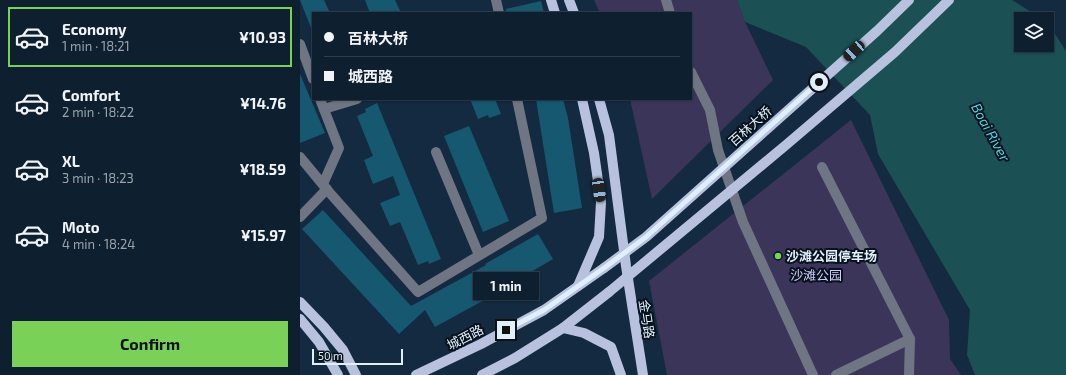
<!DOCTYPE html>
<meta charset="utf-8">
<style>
body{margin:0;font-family:"Exo 2","Noto Sans SC",sans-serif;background:#172838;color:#f1f3f6;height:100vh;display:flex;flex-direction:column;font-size:15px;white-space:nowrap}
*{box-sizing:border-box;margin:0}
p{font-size:13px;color:#9ba3ab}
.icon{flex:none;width:22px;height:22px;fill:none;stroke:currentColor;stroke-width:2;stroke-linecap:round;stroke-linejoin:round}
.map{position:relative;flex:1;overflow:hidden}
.panel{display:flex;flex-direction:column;background:#0e2030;width:300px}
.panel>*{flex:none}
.banner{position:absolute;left:12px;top:12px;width:380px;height:88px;border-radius:0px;box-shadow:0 1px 3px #0004,0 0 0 1px #2e3e4c;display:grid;align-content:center;height:88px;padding:0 12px;background:#0e2030}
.buttons{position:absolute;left:714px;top:12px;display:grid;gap:8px}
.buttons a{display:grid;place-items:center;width:40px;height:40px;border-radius:0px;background:#0e2030;box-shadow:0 1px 3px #0004,0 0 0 1px #2e3e4c;font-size:20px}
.scale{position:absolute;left:12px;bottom:10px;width:91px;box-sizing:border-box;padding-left:4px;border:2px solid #e0effd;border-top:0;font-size:11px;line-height:14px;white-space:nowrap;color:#e0effd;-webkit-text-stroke:3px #08121c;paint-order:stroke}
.end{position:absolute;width:18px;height:18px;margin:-9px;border:5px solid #e0effd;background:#111;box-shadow:0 0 0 2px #111}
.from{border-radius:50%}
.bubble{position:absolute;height:28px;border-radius:0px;background:#0e2030;box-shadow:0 1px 3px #0004,0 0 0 1px #2e3e4c;font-size:13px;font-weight:700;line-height:28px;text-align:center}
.car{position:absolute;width:12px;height:24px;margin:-12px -6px;border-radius:5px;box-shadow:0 0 3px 1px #0007;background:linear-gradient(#222 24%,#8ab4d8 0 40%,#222 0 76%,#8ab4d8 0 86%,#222 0)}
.banner b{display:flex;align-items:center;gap:14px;height:38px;font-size:15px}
.banner b+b{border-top:1px solid #2e3e4c}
.banner i{width:10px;height:10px;background:#f1f3f6}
ul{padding:7px 0 0;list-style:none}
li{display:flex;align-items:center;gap:12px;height:60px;margin:0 8px 6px;padding:0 4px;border:2px solid transparent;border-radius:0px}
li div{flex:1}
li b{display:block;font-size:15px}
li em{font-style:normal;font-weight:700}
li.on{border-color:#79d158}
li>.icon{width:36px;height:36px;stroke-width:1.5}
.button{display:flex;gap:8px;margin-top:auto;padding:8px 12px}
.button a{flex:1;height:46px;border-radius:0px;background:#79d158;color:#111;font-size:16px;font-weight:700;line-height:46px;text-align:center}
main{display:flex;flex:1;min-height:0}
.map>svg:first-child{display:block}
.green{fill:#3c355a}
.water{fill:#1b5055}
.building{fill:#16586f}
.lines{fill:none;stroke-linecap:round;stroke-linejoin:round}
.minor{stroke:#707583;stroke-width:10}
.major{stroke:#b8c2df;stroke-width:10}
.major-bridge{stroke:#b8c2df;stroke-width:10}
.route{stroke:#e0effd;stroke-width:5}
.poi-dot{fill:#79d158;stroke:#08121c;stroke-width:1.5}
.labels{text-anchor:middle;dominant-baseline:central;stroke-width:4;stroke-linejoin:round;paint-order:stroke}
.street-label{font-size:13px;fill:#e0effd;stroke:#08121c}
.poi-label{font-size:13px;font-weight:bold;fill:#e0effd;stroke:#08121c;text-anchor:start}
.park-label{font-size:13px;fill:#d2caff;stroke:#08121c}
.water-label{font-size:14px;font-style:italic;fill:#48dbe8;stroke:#08121c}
</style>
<main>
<section class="panel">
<ul>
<li class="on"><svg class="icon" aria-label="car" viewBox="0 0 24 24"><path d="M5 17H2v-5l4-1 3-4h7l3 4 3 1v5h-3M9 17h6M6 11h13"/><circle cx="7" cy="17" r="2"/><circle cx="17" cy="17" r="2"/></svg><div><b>Economy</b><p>1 min · 18:21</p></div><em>¥10.93</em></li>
<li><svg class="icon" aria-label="car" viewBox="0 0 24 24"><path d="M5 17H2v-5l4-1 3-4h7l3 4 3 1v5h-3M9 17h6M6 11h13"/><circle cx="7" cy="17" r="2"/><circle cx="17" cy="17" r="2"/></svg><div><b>Comfort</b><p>2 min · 18:22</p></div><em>¥14.76</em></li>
<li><svg class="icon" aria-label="car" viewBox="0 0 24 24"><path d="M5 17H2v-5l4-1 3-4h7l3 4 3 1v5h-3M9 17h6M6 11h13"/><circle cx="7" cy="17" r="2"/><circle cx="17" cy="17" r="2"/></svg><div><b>XL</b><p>3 min · 18:23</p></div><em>¥18.59</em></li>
<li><svg class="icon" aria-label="car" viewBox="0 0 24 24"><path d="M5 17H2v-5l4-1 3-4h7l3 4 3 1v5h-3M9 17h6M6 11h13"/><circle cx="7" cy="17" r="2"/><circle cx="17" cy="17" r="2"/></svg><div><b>Moto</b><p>4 min · 18:24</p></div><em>¥15.97</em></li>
</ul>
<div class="button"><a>Confirm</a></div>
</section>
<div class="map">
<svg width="766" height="375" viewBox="0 0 766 375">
<rect width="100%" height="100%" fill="#132a40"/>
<g class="green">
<path d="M294 0H437L445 22 473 80 352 199 330 99H391V13H300Z"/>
<path d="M551 120 649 320 650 359 661 375H367L349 281Z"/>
</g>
<path class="water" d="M437 0H712L742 19H721V45H747V22L748 23 766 51V375H675L667 355 670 310 578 154 570 115 506 47 445 22Z"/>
<g class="building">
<path d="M0 0H24L30 13H13V33Z"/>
<path d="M65 0H95L101 13H70Z"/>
<path d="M241 1 244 13H206V9Z"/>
<path d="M0 74 25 133 0 143Z"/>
<path d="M170 99H195L201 114 189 118 188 115 178 119Z"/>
<path d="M236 99H263L268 118 282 208 254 213 238 112Z"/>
<path d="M77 103 141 259 129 264 128 261 118 265 100 222 90 226 80 203 100 195 93 176 73 184 64 160 73 156 57 116 66 112 65 109Z"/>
<path d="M169 126 209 221 183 232 144 136Z"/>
<path d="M23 210 111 306 186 265 185 264 238 234 253 259 197 292V293L135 327 125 310 99 334 2 229Z"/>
</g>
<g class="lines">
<g class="minor">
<path d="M196 0 199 13"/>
<path d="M366 0 370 13"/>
<path d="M0 44 13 79"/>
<path d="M391 72 410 110 418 150 443 222 513 375"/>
<path d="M20 99 39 148 23 184"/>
<path d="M24 109 57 99"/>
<path d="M136 152 179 255"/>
<path d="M0 157 29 192 118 292 242 218 217 99"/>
<path d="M522 167 610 339 609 375"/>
<path d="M0 217 27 189"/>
<path d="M536 375 610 339"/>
</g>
<g class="major">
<path d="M251 0 255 13"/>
<path d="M269 0 274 13"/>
<path d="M299 99 309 135 326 266 343 375"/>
<path d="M278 286 299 237 301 202 294 153 282 99"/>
<path d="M0 302 24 327 43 350 56 375"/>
<path d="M0 319 19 342 38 375"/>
<path d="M263 328 284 333 311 347 321 375"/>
<path d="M116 375 181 344 244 310 304 268"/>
<path d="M182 375 215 358 263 328 309 292"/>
</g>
<g class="major-bridge">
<path d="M304 268 346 237 577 31 609 0"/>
<path d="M309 292 486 145 595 52 649 0"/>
</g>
</g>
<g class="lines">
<path class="route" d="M206 330 244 310 304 268 346 237 519 82"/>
</g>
<circle class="poi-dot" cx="478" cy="256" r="4"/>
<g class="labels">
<g class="street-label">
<text transform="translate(450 126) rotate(-42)">百林大桥</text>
<text transform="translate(347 319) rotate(81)">金马路</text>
<text transform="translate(165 337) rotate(-27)">城西路</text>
</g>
<g class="poi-label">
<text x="486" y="256">沙滩公园停车场</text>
</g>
<g class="park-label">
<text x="516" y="275">沙滩公园</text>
</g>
<g class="water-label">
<text transform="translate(691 132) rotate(61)">Boai River</text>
</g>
</g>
</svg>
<div class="buttons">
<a><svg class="icon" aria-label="layers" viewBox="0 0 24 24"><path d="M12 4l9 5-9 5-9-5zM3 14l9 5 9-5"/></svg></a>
</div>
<div class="scale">50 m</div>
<i class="end from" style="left:519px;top:82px"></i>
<i class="end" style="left:206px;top:330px"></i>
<div class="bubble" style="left:173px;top:272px;width:66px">1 min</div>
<i class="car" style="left:554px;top:51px;rotate:228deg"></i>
<i class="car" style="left:299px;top:190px;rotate:172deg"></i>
<div class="banner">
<b><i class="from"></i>百林大桥</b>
<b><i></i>城西路</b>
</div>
</div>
</main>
